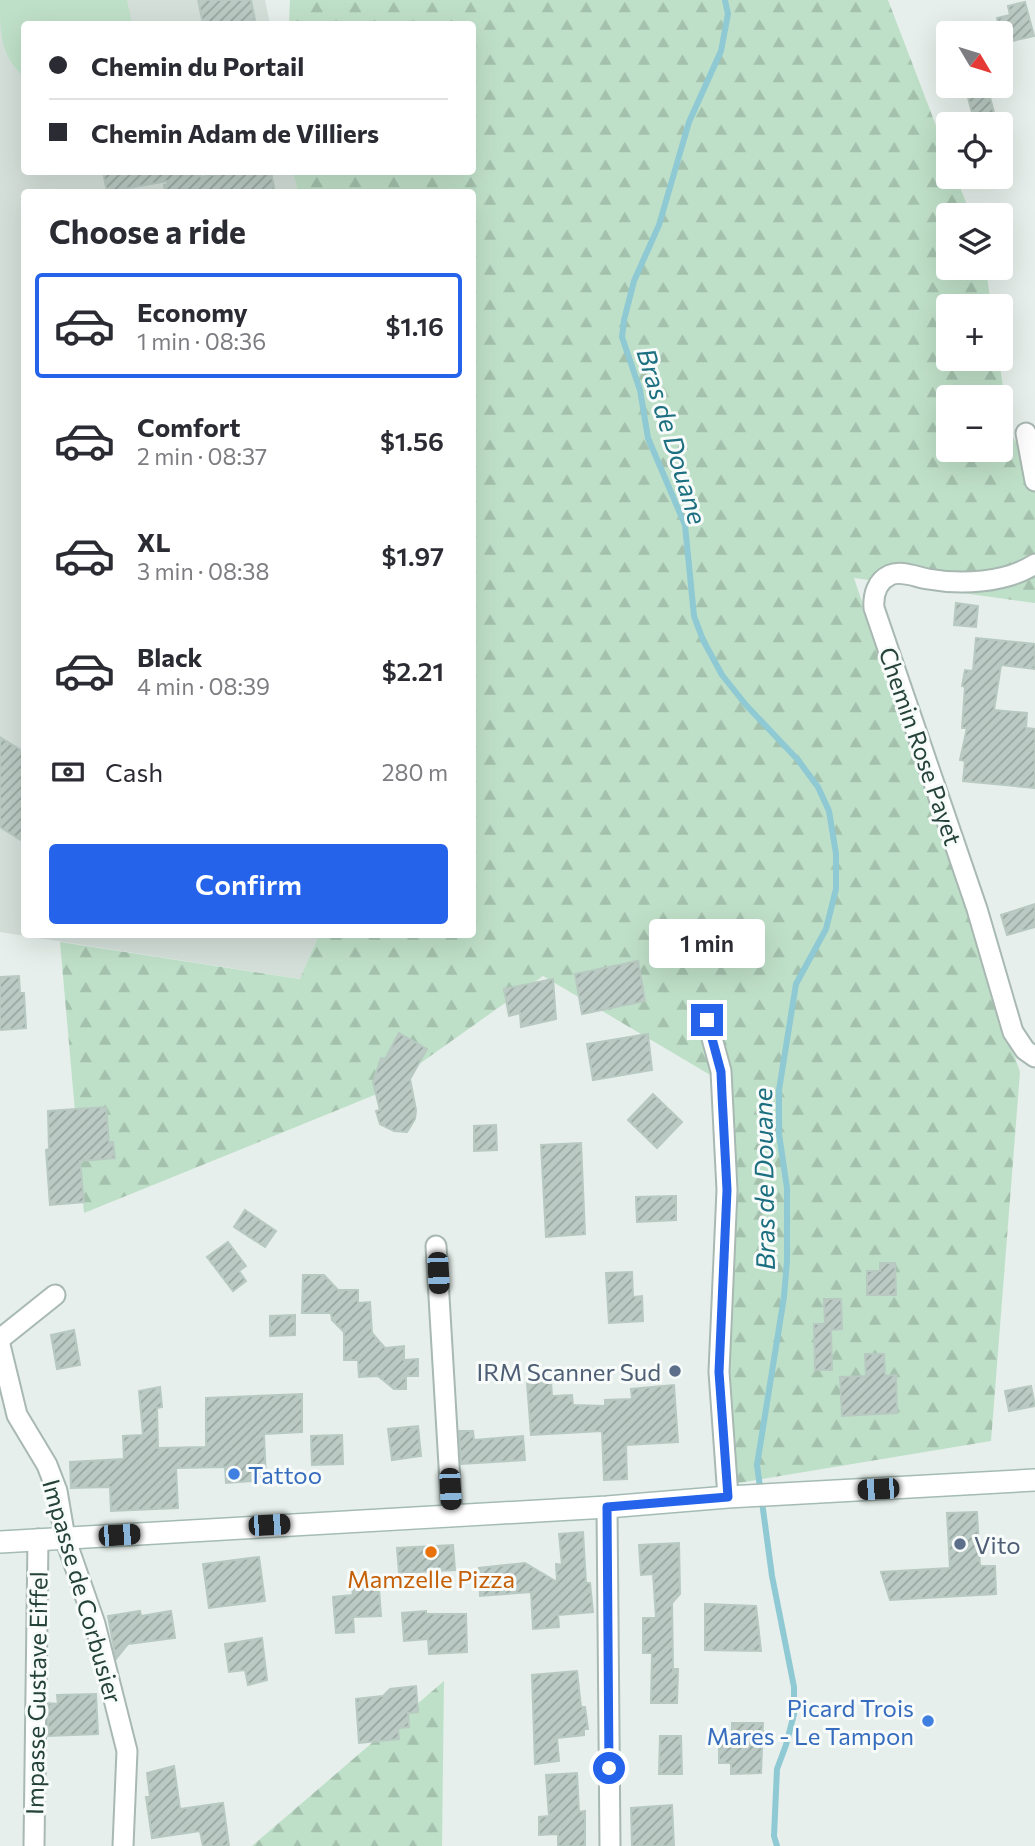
<!DOCTYPE html>
<meta charset="utf-8">
<style>
body{margin:0;font-family:Commissioner,sans-serif;background:#f2f2f3;color:#2b2b33;height:100vh;display:flex;flex-direction:column;font-size:26px;white-space:nowrap}
*{box-sizing:border-box;margin:0}
p{font-size:23px;color:#7c7c81}
.icon{flex:none;width:38px;height:38px;fill:none;stroke:currentColor;stroke-width:2;stroke-linecap:round;stroke-linejoin:round}
.map{position:relative;flex:1;overflow:hidden}
.panel{position:absolute;left:21px;top:189px;width:455px;height:749px;display:flex;flex-direction:column;background:#fff;border-radius:7px;box-shadow:0 7px 28px #0002}
.panel>*{flex:none}
.banner{position:absolute;left:21px;top:21px;width:455px;height:154px;border-radius:7px;box-shadow:0 7px 28px #0002;display:grid;align-content:center;height:154px;padding:0 28px;background:#fff}
.needle{width:46px;rotate:128deg}
.fabs{position:absolute;left:936px;top:21px;display:grid;gap:14px}
.fabs a{display:grid;place-items:center;width:77px;height:77px;border-radius:7px;background:#fff;box-shadow:0 7px 28px #0002;font-size:35px}
.end{position:absolute;width:32px;height:32px;margin:-16px;border:9px solid #2563eb;background:#fff;box-shadow:0 0 0 4px #fff}
.from{border-radius:50%}
.bubble{position:absolute;height:49px;border-radius:7px;background:#fff;box-shadow:0 7px 28px #0002;font-size:23px;font-weight:600;line-height:49px;text-align:center}
.car{position:absolute;width:21px;height:42px;margin:-21px -10px;border-radius:9px;box-shadow:0 0 5px 2px #0007;background:linear-gradient(#222 24%,#8ab4d8 0 40%,#222 0 76%,#8ab4d8 0 86%,#222 0)}
.banner b{display:flex;align-items:center;gap:24px;height:66px;font-size:26px}
.banner b+b{border-top:2px solid #e1e1e2}
.banner i{width:18px;height:18px;background:#2b2b33}
ul{padding:0;list-style:none}
li{display:flex;align-items:center;gap:21px;height:105px;margin:0 14px 10px;padding:0 14px;border:4px solid transparent;border-radius:7px}
li div{flex:1}
li b{display:block;font-size:26px}
li em{font-style:normal;font-weight:600}
li.active{border-color:#2563eb}
li>.icon{width:63px;height:63px;stroke-width:1.5}
h2{padding:0 28px;font-size:32px;line-height:84px}
.pay{display:flex;align-items:center;gap:18px;height:77px;padding:0 28px;font-size:26px}
.pay p{margin-inline-start:auto}
.primary-button{display:flex;gap:14px;margin-top:auto;padding:14px 28px}
.primary-button a{flex:1;height:80px;border-radius:7px;background:#2563eb;color:#fff;font-size:28px;font-weight:600;line-height:80px;text-align:center}
.map>svg:first-child{display:block}
.built{fill:#d4dfda}
.green{fill:#bfe0c8}
.forest{fill:url(#forest-firs);fill-rule:evenodd}
.lines{fill:none;stroke-linecap:round;stroke-linejoin:round}
.stream{stroke:#8ec9d4;stroke-width:6}
.building{fill:url(#building-hatch);stroke:#b8c9c2;stroke-width:2}
.street-casing{stroke:#a8b8b2;stroke-width:23}
.secondary-casing{stroke:#a4bbb3;stroke-width:24}
.street{stroke:#fff;stroke-width:19}
.secondary{stroke:#fff;stroke-width:21}
.route{stroke:#2563eb;stroke-width:9}
.service-dot{fill:#5c6f8a;stroke:#f7fbf9;stroke-width:2.5}
.shop-dot{fill:#3f7fe0;stroke:#f7fbf9;stroke-width:2.5}
.food-dot{fill:#e8710a;stroke:#f7fbf9;stroke-width:2.5}
.labels{text-anchor:middle;dominant-baseline:central;stroke-width:6;stroke-linejoin:round;paint-order:stroke}
.street-label{font-size:24px;fill:#24423a;stroke:#f7fbf9}
.service-label{font-size:24px;fill:#4e5e75;stroke:#f7fbf9;text-anchor:end}
.shop-label{font-size:24px;fill:#366cbe;stroke:#f7fbf9;text-anchor:start}
.food-label{font-size:24px;fill:#c56008;stroke:#f7fbf9}
.water-label{font-size:26px;font-style:italic;fill:#1c6f80;stroke:#f7fbf9}
</style>
<div class="map">
<svg width="1035" height="1846" viewBox="0 0 1035 1846">
<defs>
<pattern id="forest-firs" width="22" height="20" patternUnits="userSpaceOnUse" patternTransform="scale(1.75)"><rect width="22" height="20" fill="#bfe0c8"/><path d="M5 1l3.5 6h-7zM16 11l3.5 6h-7z" fill="#a4c1ad"/></pattern>
<pattern id="building-hatch" width="6" height="6" patternUnits="userSpaceOnUse" patternTransform="scale(1.75)"><rect width="6" height="6" fill="#bbcac4"/><path d="M-1 1l2-2M0 6l6-6M5 7l2-2" fill="none" stroke="#98a6a0"/></pattern>
</defs>
<rect width="100%" height="100%" fill="#e6efeb"/>
<path class="built" d="M0 0H265L270 24H24V172H293L298 192H24V934L319 935 301 979 0 932Z"/>
<path class="green" d="M0 0H127L132 24H24V77C0 55 0 33 0 0Z"/>
<g class="forest">
<path d="M290 0H888L948 157V177H956L971 215H948V268H986L991 306H948V359H999L1009 430 1035 476V603L854 578 1020 1072 991 1441 726 1485 712 1076 543 976 377 1094 84 1213 60 942 300 979 319 935 472 934V192H298L293 172H472V24H289ZM948 397H1001V450H948Z"/>
<path d="M444 1681 442 1846H252Z"/>
</g>
<g class="lines">
<path class="stream" d="M725 0 728 14 721 51 689 122 659 225 634 281 624 320 622 337 640 390 648 438 685 525 694 616 703 640 722 675 746 705 798 760 818 787 829 811 836 854V889L826 929 796 984 779 1090V1134L787 1188V1261L784 1297 757 1465 772 1576 794 1687V1714L786 1745 777 1769 774 1836 777 1846"/>
</g>
<g class="building">
<path d="M198 0H251L255 20 235 24H203Z"/>
<path d="M1025 2 1034 36 1003 43 997 18 1010 15 1008 6Z"/>
<path d="M965 86H987L997 124H975Z"/>
<path d="M103 172H200L201 177 228 172H271L275 192H165L164 185 168 184 167 181 107 192Z"/>
<path d="M956 603 978 606 976 627 954 625Z"/>
<path d="M976 638 1035 644V669L1001 665 994 710 1027 713 1026 728 1035 729V788L963 781 965 761 960 760 967 728H962L965 687 962 686 965 670 973 671Z"/>
<path d="M0 737 24 752V842L0 827Z"/>
<path d="M1035 904V927L1007 935 1001 915Z"/>
<path d="M638 961 645 1001 582 1014 575 974Z"/>
<path d="M19 976 20 993H24L26 1028 0 1030V977Z"/>
<path d="M553 979 556 1019 521 1027 520 1013 509 1016 504 989Z"/>
<path d="M399 1033 427 1049 410 1079 416 1110 415 1119 407 1132 394 1131 380 1124 376 1111 380 1110 373 1082 381 1058 385 1059Z"/>
<path d="M648 1034 652 1070 593 1080 587 1044Z"/>
<path d="M653 1094 682 1122 657 1148 628 1120Z"/>
<path d="M106 1107 109 1142H113L115 1158 80 1161 84 1202 50 1205 46 1150 49 1149 48 1111Z"/>
<path d="M496 1125 497 1150 474 1151V1126Z"/>
<path d="M581 1143 585 1234 546 1237 541 1145Z"/>
<path d="M676 1196V1220L637 1222 636 1197Z"/>
<path d="M245 1210 276 1231 265 1247 234 1227Z"/>
<path d="M228 1242 246 1266 239 1271 246 1281 233 1291 207 1257Z"/>
<path d="M880 1263H895L896 1295H867V1271H880Z"/>
<path d="M632 1272 633 1297 642 1296 643 1321 609 1323 606 1273Z"/>
<path d="M303 1275H324L338 1290H358V1303L370 1302 372 1333 385 1348 404 1346V1360L418 1359V1376H406V1389H394L378 1376 359 1377 358 1360H344V1332L332 1320 331 1313H302Z"/>
<path d="M824 1299H841L842 1329 831 1330 832 1370H815L814 1324H825Z"/>
<path d="M295 1315V1335L270 1336V1316Z"/>
<path d="M74 1330 80 1365 57 1369 51 1335Z"/>
<path d="M865 1354H884L885 1376 896 1375 897 1413 842 1416 840 1377 866 1376Z"/>
<path d="M551 1381 552 1396 572 1395 573 1405 605 1406V1400L632 1399 631 1389 674 1385 678 1442 626 1445 627 1479 604 1480 602 1431 531 1435 527 1383Z"/>
<path d="M1031 1386 1035 1406 1009 1411 1005 1391Z"/>
<path d="M160 1387 162 1407 157 1408 158 1448 206 1447V1398L302 1394V1432L264 1434 266 1480 226 1483 225 1467 176 1468 178 1508 111 1511 110 1487 71 1488 70 1462 124 1459 123 1436 143 1435 139 1391Z"/>
<path d="M418 1426 421 1456 392 1460 388 1429Z"/>
<path d="M459 1431H473L474 1440 523 1436 525 1460 461 1464Z"/>
<path d="M342 1435 343 1464 312 1465 311 1436Z"/>
<path d="M977 1512 980 1566H995L996 1594 890 1600 881 1572 950 1568 947 1513Z"/>
<path d="M583 1532 586 1583H590L593 1612 558 1615 559 1627 533 1629 531 1592 480 1596 479 1568 525 1563 557 1582 556 1564 562 1565 559 1534Z"/>
<path d="M679 1543 680 1594 672 1603 673 1669H678L677 1703H651L652 1653H643V1618H656L653 1574 641 1575 639 1545Z"/>
<path d="M453 1545 455 1570 399 1573 397 1548Z"/>
<path d="M259 1557 265 1601 209 1608 203 1564Z"/>
<path d="M379 1588 381 1616 353 1617 354 1632 336 1633 333 1597 353 1595 352 1589Z"/>
<path d="M705 1604 756 1606 761 1651 705 1650Z"/>
<path d="M140 1611 141 1616 171 1611 175 1638 128 1644 116 1659 108 1616Z"/>
<path d="M426 1611V1614H466L467 1652 429 1654 428 1639 404 1641 402 1613Z"/>
<path d="M262 1638 267 1680 248 1685 245 1670 229 1672 225 1644Z"/>
<path d="M577 1671 581 1707H585L588 1729H584V1735L557 1738 559 1761 535 1764 532 1675Z"/>
<path d="M416 1686 418 1712 408 1713 409 1727 398 1728 399 1739 359 1743 356 1699 383 1696 390 1689Z"/>
<path d="M96 1694 98 1734 48 1736V1703L58 1704 57 1695Z"/>
<path d="M732 1723H763L761 1773 731 1774V1763H719V1743L732 1742Z"/>
<path d="M660 1736H681L682 1774H659Z"/>
<path d="M174 1766 180 1809 223 1803 229 1846H203L200 1831 152 1838 146 1797H150L147 1773Z"/>
<path d="M577 1773 579 1812 585 1811V1846H558V1834L539 1835V1817L549 1816 546 1775Z"/>
<path d="M672 1805 674 1846H632L631 1808Z"/>
</g>
<g class="lines">
<g class="street-casing">
<g id="street">
<path d="M1026 433 1035 481"/>
<path d="M1035 564C1006 583 961 585 928 579 916 577 901 570 890 575 877 581 873 595 874 608L977 909 1013 1032 1025 1050 1035 1057"/>
<path d="M707 1020 721 1071 727 1190 719 1372 728 1497"/>
<path d="M436 1246 452 1516"/>
<path d="M0 1339 55 1295"/>
<path d="M0 1345 17 1415 47 1465 57 1491 65 1538 95 1624 127 1751 123 1846"/>
<path d="M607 1507 610 1846"/>
<path d="M34 1846 38 1539"/>
</g>
</g>
<g class="secondary-casing">
<path id="secondary" d="M0 1542 607 1507 728 1497 1035 1480"/>
</g>
<use href="#street" class="street"/>
<use href="#secondary" class="secondary"/>
</g>
<g class="lines">
<path class="route" d="M609 1768 607 1507 728 1497 719 1372 727 1190 722 1095 721 1072 707 1020"/>
</g>
<g class="service-dot">
<circle cx="675" cy="1371" r="7"/>
<circle cx="960" cy="1544" r="7"/>
</g>
<g class="shop-dot">
<circle cx="234" cy="1474" r="7"/>
<circle cx="928" cy="1721" r="7"/>
</g>
<circle class="food-dot" cx="431" cy="1552" r="7"/>
<g class="labels">
<g class="street-label">
<text transform="translate(921 746) rotate(71)">Chemin Rose Payet</text>
<text transform="translate(83 1591) rotate(74)">Impasse de Corbusier</text>
<text transform="translate(36 1693) rotate(-89)">Impasse Gustave Eiffel</text>
</g>
<g class="service-label">
<text x="661" y="1371">IRM Scanner Sud</text>
<text x="974" y="1544" text-anchor="start">Vito</text>
</g>
<g class="shop-label">
<text x="248" y="1474">Tattoo</text>
<text x="914" y="1707" text-anchor="end">Picard Trois<tspan x="914" dy="28">Mares - Le Tampon</tspan></text>
</g>
<g class="food-label">
<text x="431" y="1578">Mamzelle Pizza</text>
</g>
<g class="water-label">
<text transform="translate(673 436) rotate(73)">Bras de Douane</text>
<text transform="translate(763 1179) rotate(-91)">Bras de Douane</text>
</g>
</g>
</svg>
<div class="fabs">
<a><svg class="needle" viewBox="-14 -14 28 28"><path d="M0-13l5 13h-10z" fill="#e53935"/><path d="M0 13l5-13h-10z" fill="#7c7c81"/></svg></a>
<a><svg class="icon" aria-label="locate" viewBox="0 0 24 24"><circle cx="12" cy="12" r="6"/><path d="M12 2v4M12 18v4M2 12h4M18 12h4"/></svg></a>
<a><svg class="icon" aria-label="layers" viewBox="0 0 24 24"><path d="M12 4l9 5-9 5-9-5zM3 14l9 5 9-5"/></svg></a>
<a>+</a>
<a>−</a>
</div>
<i class="end from" style="left:609px;top:1768px"></i>
<i class="end" style="left:707px;top:1020px"></i>
<div class="bubble" style="left:649px;top:919px;width:116px">1 min</div>
<i class="car" style="left:438px;top:1273px;rotate:177deg"></i>
<i class="car" style="left:450px;top:1489px;rotate:177deg"></i>
<i class="car" style="left:878px;top:1489px;rotate:267deg"></i>
<i class="car" style="left:269px;top:1525px;rotate:87deg"></i>
<i class="car" style="left:119px;top:1535px;rotate:86deg"></i>
<div class="banner">
<b><i class="from"></i>Chemin du Portail</b>
<b><i></i>Chemin Adam de Villiers</b>
</div>
<section class="panel">
<h2>Choose a ride</h2>
<ul>
<li class="active"><svg class="icon" aria-label="car" viewBox="0 0 24 24"><path d="M5 17H2v-5l4-1 3-4h7l3 4 3 1v5h-3M9 17h6M6 11h13"/><circle cx="7" cy="17" r="2"/><circle cx="17" cy="17" r="2"/></svg><div><b>Economy</b><p>1 min · 08:36</p></div><em>$1.16</em></li>
<li><svg class="icon" aria-label="car" viewBox="0 0 24 24"><path d="M5 17H2v-5l4-1 3-4h7l3 4 3 1v5h-3M9 17h6M6 11h13"/><circle cx="7" cy="17" r="2"/><circle cx="17" cy="17" r="2"/></svg><div><b>Comfort</b><p>2 min · 08:37</p></div><em>$1.56</em></li>
<li><svg class="icon" aria-label="car" viewBox="0 0 24 24"><path d="M5 17H2v-5l4-1 3-4h7l3 4 3 1v5h-3M9 17h6M6 11h13"/><circle cx="7" cy="17" r="2"/><circle cx="17" cy="17" r="2"/></svg><div><b>XL</b><p>3 min · 08:38</p></div><em>$1.97</em></li>
<li><svg class="icon" aria-label="car" viewBox="0 0 24 24"><path d="M5 17H2v-5l4-1 3-4h7l3 4 3 1v5h-3M9 17h6M6 11h13"/><circle cx="7" cy="17" r="2"/><circle cx="17" cy="17" r="2"/></svg><div><b>Black</b><p>4 min · 08:39</p></div><em>$2.21</em></li>
</ul>
<div class="pay"><svg class="icon" aria-label="cash" viewBox="0 0 24 24"><path d="M3 7h18v10H3z"/><circle cx="12" cy="12" r="2"/></svg>Cash<p>280 m</p></div>
<div class="primary-button"><a>Confirm</a></div>
</section>
</div>
